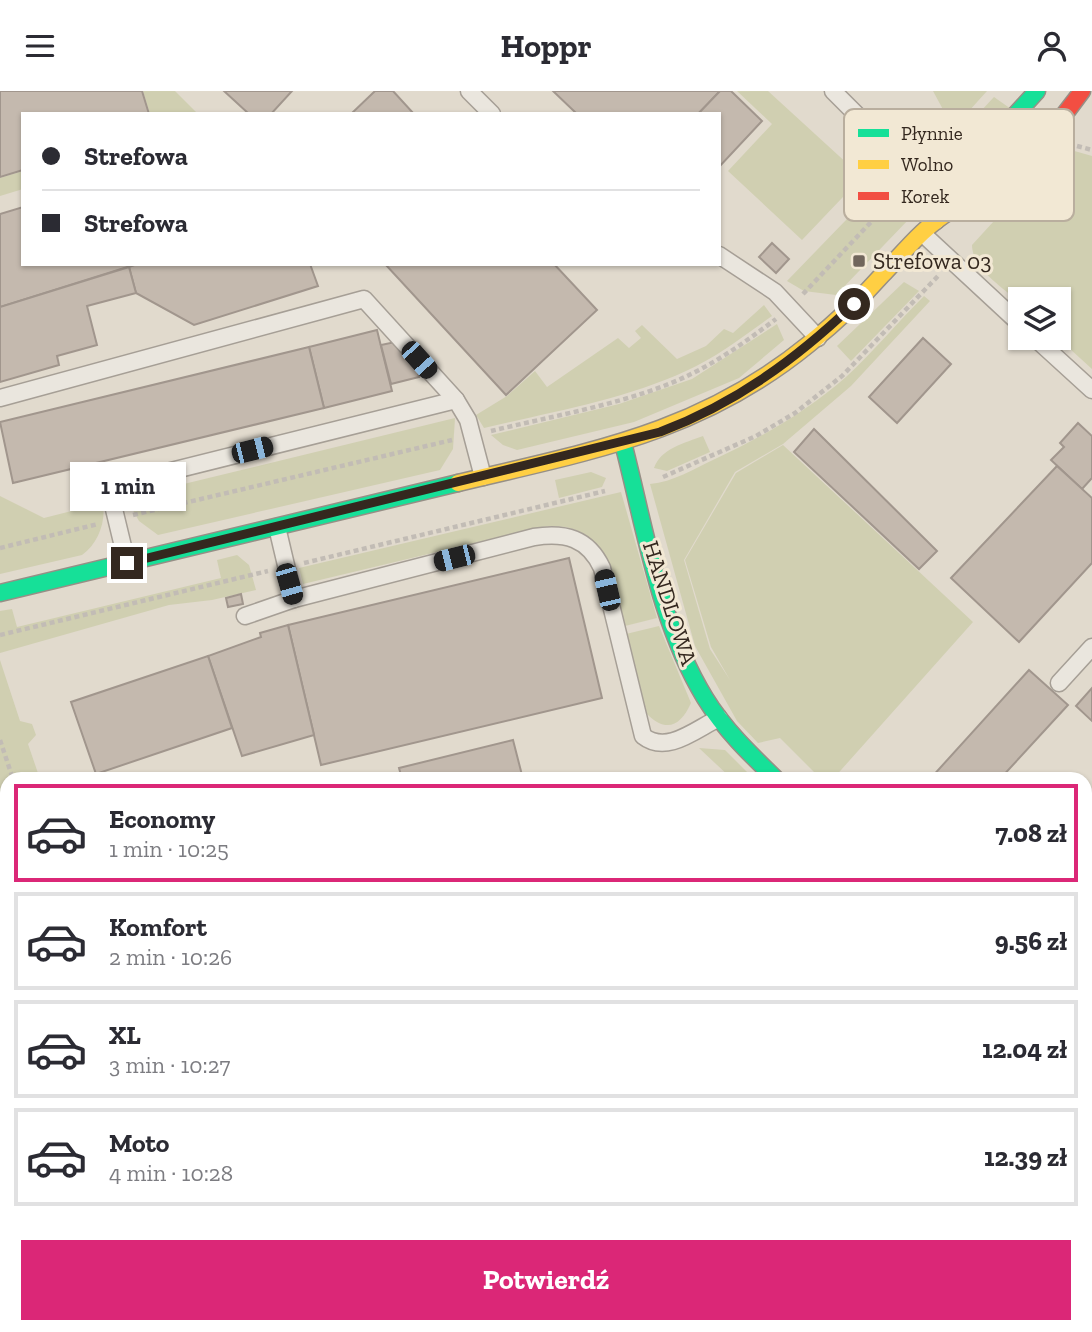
<!DOCTYPE html>
<html lang="pl">
<meta charset="utf-8">
<style>
body{margin:0;font-family:"Zilla Slab",serif;background:#f2f2f3;color:#2b2b33;height:100vh;display:flex;flex-direction:column;font-size:26px;white-space:nowrap}
*{box-sizing:border-box;margin:0}
p{font-size:23px;color:#7c7c81}
.icon{flex:none;width:38px;height:38px;fill:none;stroke:currentColor;stroke-width:2;stroke-linecap:round;stroke-linejoin:round}
.map{position:relative;flex:1;overflow:hidden}
.side{position:absolute;left:0px;top:681px;width:1092px;height:562px;display:flex;flex-direction:column;background:#fff;border-radius:21px 21px 0 0;box-shadow:0 2px 5px #0004}
.side>*{flex:none}
.banner{position:absolute;left:21px;top:21px;width:700px;height:154px;border-radius:0px;box-shadow:0 2px 5px #0004;display:grid;align-content:center;height:154px;padding:0 21px;background:#fff}
.buttons{position:absolute;left:1008px;top:196px;display:grid;gap:14px}
.buttons a{display:grid;place-items:center;width:63px;height:63px;border-radius:0px;background:#fff;box-shadow:0 2px 5px #0004;font-size:35px}
.end{position:absolute;width:32px;height:32px;margin:-16px;border:9px solid #34281f;background:#fff;box-shadow:0 0 0 4px #fff}
.from{border-radius:50%}
.bubble{position:absolute;height:49px;border-radius:0px;background:#fff;box-shadow:0 2px 5px #0004;font-size:23px;font-weight:800;line-height:49px;text-align:center}
.car{position:absolute;width:21px;height:42px;margin:-21px -10px;border-radius:9px;box-shadow:0 0 5px 2px #0007;background:linear-gradient(#222 24%,#8ab4d8 0 40%,#222 0 76%,#8ab4d8 0 86%,#222 0)}
.banner b{display:flex;align-items:center;gap:24px;height:66px;font-size:26px}
.banner b+b{border-top:2px solid #e1e1e2}
.banner i{width:18px;height:18px;background:#2b2b33}
ul{padding:12px 0 0;list-style:none}
li{display:flex;align-items:center;gap:21px;height:98px;margin:0 14px 10px;padding:0 7px;border:4px solid #e1e1e2;border-radius:0px}
li div{flex:1}
li b{display:block;font-size:26px}
li em{font-style:normal;font-weight:800}
li.active{border-color:#db2777}
li>.icon{width:63px;height:63px;stroke-width:1.5}
.button{display:flex;gap:14px;margin-top:auto;padding:14px 21px}
.button a{flex:1;height:80px;border-radius:0px;background:#db2777;color:#fff;font-size:28px;font-weight:800;line-height:80px;text-align:center}
header{display:flex;justify-content:space-between;align-items:center;height:91px;padding:0 21px;background:#fff;font-size:32px;font-weight:800}
.map>svg:first-child{display:block}
.green{fill:#d0cfb1}
.building{fill:#c4b9ae;stroke:#a1968d;stroke-width:2}
.lines{fill:none;stroke-linecap:round;stroke-linejoin:round}
.lane-casing{stroke:#a69f96;stroke-width:19}
.street-casing{stroke:#a69f96;stroke-width:33}
.fast-casing{stroke:#968f86;stroke-width:19}
.slow-casing{stroke:#968f86;stroke-width:19}
.jam-casing{stroke:#968f86;stroke-width:19}
.path{stroke:#c2bcb5;stroke-width:4.5;stroke-dasharray:5 3.5;stroke-linecap:butt}
.lane{stroke:#eae6de;stroke-width:16}
.street{stroke:#eae6de;stroke-width:30}
.fast{stroke:#16e098;stroke-width:16}
.slow{stroke:#ffcf43;stroke-width:16}
.jam{stroke:#f24e42;stroke-width:16}
.route{stroke:#34281f;stroke-width:9}
.poi-dot{fill:#71665c;stroke:#f2e8d4;stroke-width:2.5}
.labels{text-anchor:middle;dominant-baseline:central;stroke-width:6;stroke-linejoin:round;paint-order:stroke}
.poi-label{font-size:23px;fill:#34281f;stroke:#f2e8d4;text-anchor:start}
.street-label{font-size:23px;fill:#34281f;stroke:#f2e8d4}
.key{fill:#f2e8d4;stroke:#b9ae9e;stroke-width:2}
.key-label{font-size:19px;fill:#34281f}
</style>
<header><svg class="icon" aria-label="menu" viewBox="0 0 24 24"><path d="M4 6h16M4 12h16M4 18h16"/></svg>Hoppr<svg class="icon" aria-label="person" viewBox="0 0 24 24"><circle cx="12" cy="8" r="4"/><path d="M4 21q1-7 8-7t8 7"/></svg></header>
<div class="map">
<svg width="1092" height="1241" viewBox="0 0 1092 1241">
<rect width="100%" height="100%" fill="#e1dacd"/>
<g class="green">
<path d="M143 0H175L198 23H150Z"/>
<path d="M737 0H768L862 86 802 149 728 80 772 33Z"/>
<path d="M933 0H987L920 74 910 66 946 24Z"/>
<path d="M994 6 1011 18 937 91 925 80Z"/>
<path d="M1071 59 1092 65V278L1058 247 1059 208H1020V212C1004 197 972 178 972 154L1057 61Z"/>
<path d="M23 80V98L0 105V87Z"/>
<path d="M876 98 892 113 897 109 910 120 909 128 836 204 804 200 787 190Z"/>
<path d="M904 191 919 200 851 270 837 255Z"/>
<path d="M924 205 930 210 851 295 783 353 735 381 684 469 710 558 730 589 711 556 685 469 736 382 783 354 973 531 833 688H821L780 647 758 652 737 630 695 555 650 393C673 391 694 378 715 368 762 346 806 321 846 286 873 261 898 231 924 205Z"/>
<path d="M764 214 772 225C744 245 717 266 686 280 623 309 551 321 484 337L476 324 507 305 535 280 547 296 618 247 629 257 641 247 635 240 642 234 677 268 706 255 724 238 733 242Z"/>
<path d="M777 233 784 249 739 287 634 331 517 359 503 354 491 344 619 313 692 288Z"/>
<path d="M455 327 453 358 440 379 158 444 139 430 126 407Z"/>
<path d="M703 345 710 361 667 380 654 377C661 357 685 352 703 345Z"/>
<path d="M591 381 606 387 602 396 559 407 555 389Z"/>
<path d="M621 401 657 527 625 535C613 485 608 428 541 436L303 493 299 477Z"/>
<path d="M0 405 44 427 103 412C106 431 98 453 82 464L0 483Z"/>
<path d="M237 464 249 474 256 499 212 509 169 514 0 562V520L12 518 17 536 221 487 217 469Z"/>
<path d="M659 535 691 612C681 634 667 643 647 623L626 543Z"/>
<path d="M0 569 20 630 32 633 36 644 28 653 40 688H7V728L0 724Z"/>
<path d="M699 657 725 659 754 688H732Z"/>
<path d="M0 814 7 835V964L0 967Z"/>
<path d="M1085 890 1092 897V961L1085 954Z"/>
<path d="M1085 994 1092 1000V1059L1085 1053Z"/>
<path d="M7 1054V1146L0 1148V1056Z"/>
<path d="M173 1236H651L657 1241H174Z"/>
</g>
<g class="building">
<path d="M0 0H142L149 23H23V79L0 86Z"/>
<path d="M224 0H292L271 23H249Z"/>
<path d="M375 0H393L414 23H351Z"/>
<path d="M553 0H720L698 23H577Z"/>
<path d="M720 0H731L762 30 719 76V23H698Z"/>
<path d="M23 116V173H137L0 216V123Z"/>
<path d="M772 152 789 168 776 182 759 166Z"/>
<path d="M137 173H310L318 195 194 234 136 202 129 176Z"/>
<path d="M385 173H554L597 219 506 304Z"/>
<path d="M129 176 136 202 87 215 97 254 57 265 59 274 0 291V216Z"/>
<path d="M377 239 392 300 324 317 309 256Z"/>
<path d="M923 247 951 273 897 332 869 306Z"/>
<path d="M395 251 417 276 419 286 391 293 381 254Z"/>
<path d="M309 256 324 317 13 392 0 331Z"/>
<path d="M1078 332 1092 345V387L1082 398 1051 369 1064 356 1060 352Z"/>
<path d="M814 338 937 460 919 478 794 361Z"/>
<path d="M1057 375 1092 407V472L1019 551 951 487Z"/>
<path d="M569 467 602 607 321 674 288 534Z"/>
<path d="M241 503 243 513 228 516 226 507Z"/>
<path d="M288 534 314 644 242 665 208 565 261 546 260 542Z"/>
<path d="M208 565 232 637 96 683 71 611Z"/>
<path d="M1029 579 1068 614 1000 688H930Z"/>
<path d="M1092 597V630L1076 615Z"/>
<path d="M513 649 523 688H402L399 677Z"/>
<path d="M1092 873V893L1085 886V880Z"/>
<path d="M1085 1154 1092 1160 1091 1176 1085 1170Z"/>
<path d="M1085 1173 1092 1179V1241H964L970 1236H1085Z"/>
<path d="M870 1236H970L964 1241H876Z"/>
</g>
<g class="lines">
<g class="lane-casing">
<g id="lane">
<path d="M469 0 492 23"/>
<path d="M833 0 869 36 888 86 936 130"/>
<path d="M923 143 1020 233"/>
<path d="M719 164 775 201 818 247"/>
<path d="M1035 247 1092 299"/>
<path d="M0 307 364 208 456 309 468 329 483 386"/>
<path d="M277 436 294 508 534 446C565 441 588 447 602 477L643 645C667 664 696 638 719 627"/>
<path d="M127 472 113 414 115 394 456 309"/>
<path d="M245 525 294 508"/>
<path d="M1059 592 1092 556"/>
<path d="M1085 816 1092 808"/>
<path d="M0 1171H7"/>
<path d="M76 1236 78 1241"/>
<path d="M704 1236 710 1241"/>
</g>
</g>
<g class="street-casing">
<g id="street">
<path d="M0 772 7 793"/>
<path d="M1085 973 1092 979"/>
<path d="M157 1236 159 1241"/>
</g>
</g>
<g class="fast-casing">
<g id="fast">
<path d="M937 128 963 81 1037 0"/>
<path d="M623 352C645 436 659 532 705 607 724 638 750 663 776 688"/>
<path d="M0 502 458 392"/>
</g>
</g>
<g class="slow-casing">
<path id="slow" d="M458 392C591 360 700 342 809 253 835 232 860 209 882 184 904 161 924 135 952 119"/>
</g>
<g class="jam-casing">
<path id="jam" d="M952 119C1002 92 1049 47 1082 0"/>
</g>
<g class="path">
<path d="M1077 55 1092 59"/>
<path d="M916 83 934 64"/>
<path d="M803 203 888 113"/>
<path d="M491 340C552 325 636 311 691 283 722 268 749 248 776 228"/>
<path d="M663 386 756 345 795 322 842 285 940 183"/>
<path d="M133 424 452 349"/>
<path d="M0 457 98 433"/>
<path d="M304 472 605 400"/>
<path d="M0 544 268 480"/>
<path d="M0 649 13 688"/>
<path d="M197 1236 199 1241"/>
</g>
<use href="#lane" class="lane"/>
<use href="#street" class="street"/>
<use href="#fast" class="fast"/>
<use href="#slow" class="slow"/>
<use href="#jam" class="jam"/>
</g>
<g class="lines">
<path class="route" d="M127 472 660 341C736 312 795 269 854 213"/>
</g>
<rect class="poi-dot" x="852" y="163" width="14" height="14" rx="3.5"/>
<g class="labels">
<g class="poi-label">
<text x="873" y="170">Strefowa 03</text>
</g>
<g class="street-label">
<text transform="translate(670 512) rotate(72)">HANDLOWA</text>
</g>
</g>
<rect x="844" y="18" width="230" height="112" rx="10" class="key"/>
<rect x="858" y="38" width="31" height="8" fill="#16e098"/>
<rect x="858" y="69" width="31" height="9" fill="#ffcf43"/>
<rect x="858" y="101" width="31" height="8" fill="#f24e42"/>
<g class="key-label">
<text x="901" y="49">Płynnie</text>
<text x="901" y="80">Wolno</text>
<text x="901" y="112">Korek</text>
</g>
</svg>
<div class="buttons">
<a><svg class="icon" aria-label="layers" viewBox="0 0 24 24"><path d="M12 4l9 5-9 5-9-5zM3 14l9 5 9-5"/></svg></a>
</div>
<i class="end from" style="left:854px;top:213px"></i>
<i class="end" style="left:127px;top:472px"></i>
<div class="bubble" style="left:70px;top:371px;width:116px">1 min</div>
<i class="car" style="left:419px;top:269px;rotate:138deg"></i>
<i class="car" style="left:252px;top:359px;rotate:76deg"></i>
<i class="car" style="left:454px;top:467px;rotate:256deg"></i>
<i class="car" style="left:289px;top:493px;rotate:164deg"></i>
<i class="car" style="left:607px;top:499px;rotate:347deg"></i>
<div class="banner">
<b><i class="from"></i>Strefowa</b>
<b><i></i>Strefowa</b>
</div>
<section class="side">
<ul>
<li class="active"><svg class="icon" aria-label="car" viewBox="0 0 24 24"><path d="M5 17H2v-5l4-1 3-4h7l3 4 3 1v5h-3M9 17h6M6 11h13"/><circle cx="7" cy="17" r="2"/><circle cx="17" cy="17" r="2"/></svg><div><b>Economy</b><p>1 min · 10:25</p></div><em>7.08 zł</em></li>
<li><svg class="icon" aria-label="car" viewBox="0 0 24 24"><path d="M5 17H2v-5l4-1 3-4h7l3 4 3 1v5h-3M9 17h6M6 11h13"/><circle cx="7" cy="17" r="2"/><circle cx="17" cy="17" r="2"/></svg><div><b>Komfort</b><p>2 min · 10:26</p></div><em>9.56 zł</em></li>
<li><svg class="icon" aria-label="car" viewBox="0 0 24 24"><path d="M5 17H2v-5l4-1 3-4h7l3 4 3 1v5h-3M9 17h6M6 11h13"/><circle cx="7" cy="17" r="2"/><circle cx="17" cy="17" r="2"/></svg><div><b>XL</b><p>3 min · 10:27</p></div><em>12.04 zł</em></li>
<li><svg class="icon" aria-label="car" viewBox="0 0 24 24"><path d="M5 17H2v-5l4-1 3-4h7l3 4 3 1v5h-3M9 17h6M6 11h13"/><circle cx="7" cy="17" r="2"/><circle cx="17" cy="17" r="2"/></svg><div><b>Moto</b><p>4 min · 10:28</p></div><em>12.39 zł</em></li>
</ul>
<div class="button"><a>Potwierdź</a></div>
</section>
</div>
